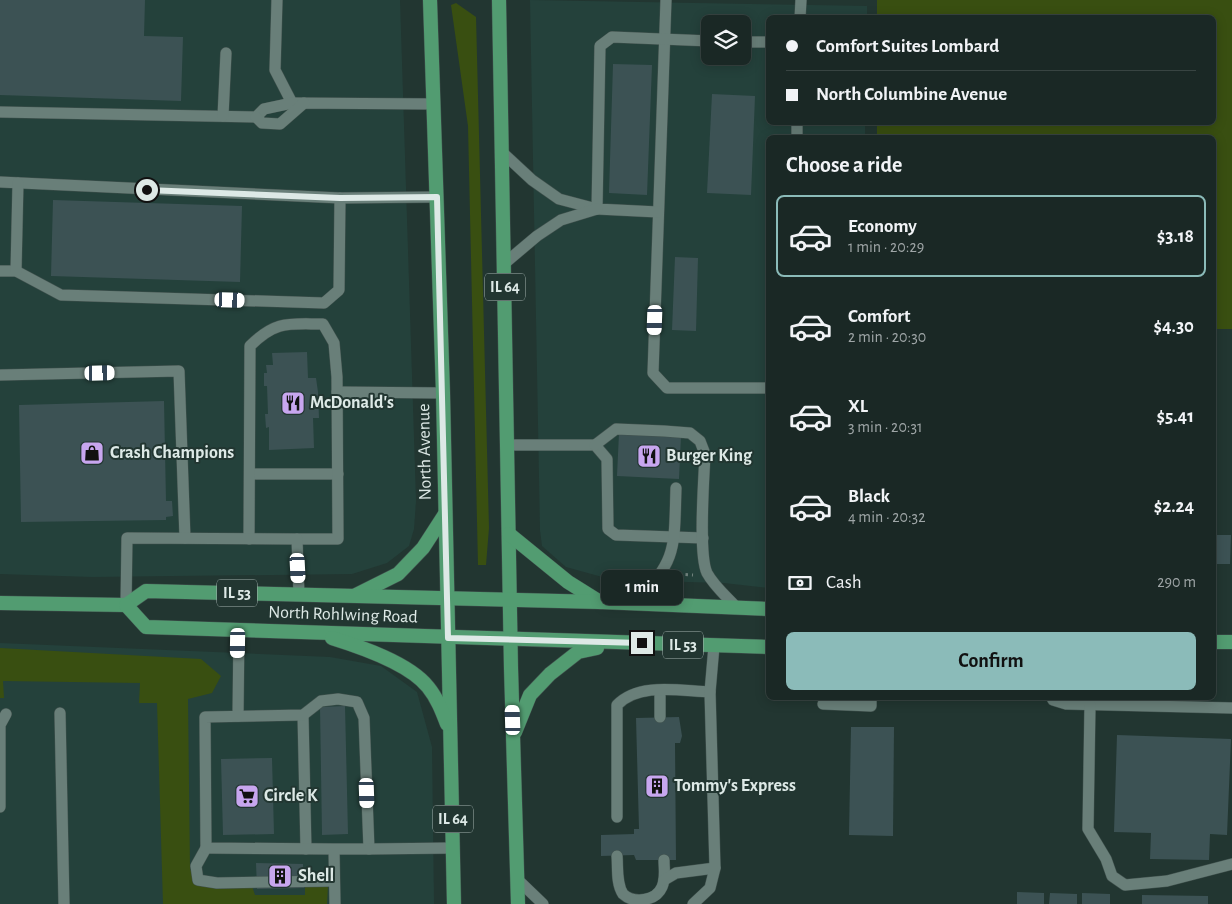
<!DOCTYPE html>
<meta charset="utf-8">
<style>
body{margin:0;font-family:"Alegreya Sans",sans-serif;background:#23302d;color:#f1f3f6;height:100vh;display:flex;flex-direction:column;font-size:19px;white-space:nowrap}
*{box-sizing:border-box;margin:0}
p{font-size:16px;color:#9fa6a7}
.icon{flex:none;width:28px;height:28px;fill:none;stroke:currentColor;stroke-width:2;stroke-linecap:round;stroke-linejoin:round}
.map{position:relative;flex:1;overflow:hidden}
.details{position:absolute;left:766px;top:135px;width:450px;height:565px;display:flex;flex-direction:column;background:#1a2825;border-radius:8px;box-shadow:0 2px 12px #0003,0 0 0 1px #384442}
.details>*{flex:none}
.guide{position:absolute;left:766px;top:15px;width:450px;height:110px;border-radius:8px;box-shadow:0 2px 12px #0003,0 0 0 1px #384442;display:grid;align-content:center;height:110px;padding:0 20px;background:#1a2825}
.buttons{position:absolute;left:701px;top:15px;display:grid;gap:10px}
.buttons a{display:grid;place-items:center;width:50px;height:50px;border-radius:8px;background:#1a2825;box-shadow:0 2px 12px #0003,0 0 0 1px #384442;font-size:25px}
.end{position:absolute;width:22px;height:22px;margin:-11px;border:6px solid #dde9e6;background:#111;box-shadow:0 0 0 2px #111}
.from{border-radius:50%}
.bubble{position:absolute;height:35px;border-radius:8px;background:#1a2825;box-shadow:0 2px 12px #0003,0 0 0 1px #384442;font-size:16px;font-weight:600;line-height:35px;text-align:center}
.car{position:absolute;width:15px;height:30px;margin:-15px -8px;border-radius:6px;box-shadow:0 0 4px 1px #0007;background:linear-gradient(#fff 24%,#345 0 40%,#fff 0 76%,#345 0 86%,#fff 0)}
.guide b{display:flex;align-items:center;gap:18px;height:48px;font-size:19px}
.guide b+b{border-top:1px solid #384442}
.guide i{width:12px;height:12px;background:#f1f3f6}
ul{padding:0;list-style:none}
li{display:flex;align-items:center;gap:15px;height:82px;margin:0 10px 8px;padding:0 10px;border:2px solid transparent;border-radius:8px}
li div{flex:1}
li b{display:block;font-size:19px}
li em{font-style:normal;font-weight:600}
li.active{border-color:#8bbbb9}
li>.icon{width:45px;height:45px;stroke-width:1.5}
h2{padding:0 20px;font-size:22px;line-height:60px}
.pay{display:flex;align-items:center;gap:12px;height:55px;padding:0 20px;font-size:19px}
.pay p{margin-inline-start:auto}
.button{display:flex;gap:10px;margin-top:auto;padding:10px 20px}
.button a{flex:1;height:58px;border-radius:8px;background:#8bbbb9;color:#111;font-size:20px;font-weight:600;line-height:58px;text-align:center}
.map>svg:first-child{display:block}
.built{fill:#24413b;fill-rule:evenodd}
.green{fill:#394f11}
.building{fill:#3c5254}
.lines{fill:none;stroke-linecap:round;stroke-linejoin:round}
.service-casing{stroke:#41524e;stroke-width:12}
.primary-casing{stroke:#41524e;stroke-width:15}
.path{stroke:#72837e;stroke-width:3;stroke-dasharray:2.5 4;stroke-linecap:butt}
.service{stroke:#697f79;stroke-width:11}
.primary{stroke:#529c71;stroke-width:14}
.route{stroke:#dde9e6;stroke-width:6}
.labels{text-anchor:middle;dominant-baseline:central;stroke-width:4;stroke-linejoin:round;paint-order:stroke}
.shield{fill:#223631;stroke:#a5b3b0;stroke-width:1}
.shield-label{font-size:16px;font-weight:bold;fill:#dde9e6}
.poi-label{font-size:18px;font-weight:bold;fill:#dde9e6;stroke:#223631;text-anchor:start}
.street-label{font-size:18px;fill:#dde9e6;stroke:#223631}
</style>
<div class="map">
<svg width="1232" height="904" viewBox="0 0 1232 904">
<rect width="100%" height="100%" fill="#223631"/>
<g class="built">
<path d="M0 0H400L416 501 414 529 409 546 387 563 352 574 92 577 0 574Z"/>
<path d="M530 0 867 6V17L769 18V122L865 123V137L769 138V588L724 583 613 580 566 567 542 546 540 530ZM710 24H742V56H710Z"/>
<path d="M0 643 330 657 381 666 417 692 432 747 434 904H0Z"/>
</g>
<g class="green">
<path d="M877 0H1232V329H1214V138L877 137V122H1214V18L877 17Z"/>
<path d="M456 3 476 17 489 528 486 565H478L468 126 451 5Z"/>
<path d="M0 648 201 659 221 676 212 693 188 699 190 869 198 885 252 886 255 895H305V885L328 886 327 904H163L157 703H139L140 683 3 681 4 698H0Z"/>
</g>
<g class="building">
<path d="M0 0H145L144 36 183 37 181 101 0 95Z"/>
<path d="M613 64 652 65 647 195 609 193Z"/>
<path d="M712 94 755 96 751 195 707 193Z"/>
<path d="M53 200 242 206 240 282 51 276Z"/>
<path d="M675 257 698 258 696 331 672 330Z"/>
<path d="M307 352 308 378H316L318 392 319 418H313L314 448 269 450V427L266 428 265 414H268L267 386H264V373H267L266 365H273L272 353Z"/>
<path d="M164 401 166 501H172L173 516 166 517V520L21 522 19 405Z"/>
<path d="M619 433 681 436 679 479 617 476Z"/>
<path d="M1214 535H1231L1230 564H1214Z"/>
<path d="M345 706 348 834 322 835 320 707Z"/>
<path d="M679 717 682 736 680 743H675L676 860H636L634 855 601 856V835L634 834V829H639L636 718Z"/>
<path d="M851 727H894L893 836 849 835Z"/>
<path d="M1117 735 1231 739 1227 835 1210 834 1209 860 1150 859 1151 833 1114 832Z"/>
<path d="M272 758 274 834 223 835 221 759Z"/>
<path d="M256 863 303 864 304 888 257 889Z"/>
<path d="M1017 892 1044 893V904H1017Z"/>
<path d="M1050 893 1077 894V904H1049Z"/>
<path d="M1082 893 1110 894V904H1082Z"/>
<path d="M1142 895 1208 896V904H1142Z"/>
</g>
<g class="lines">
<g class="service-casing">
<g id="service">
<path d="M277 0 275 70 292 103"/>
<path d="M666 0 653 373 667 388H769"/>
<path d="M800 18 801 0"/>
<path d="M742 42H769"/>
<path d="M0 112 256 117 264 109 292 103 434 104"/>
<path d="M223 116 226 53"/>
<path d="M256 117 262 123 280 124 304 103"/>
<path d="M797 138V122"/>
<path d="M503 153 532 180 559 199 597 209"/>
<path d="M0 182 340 198 437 197"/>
<path d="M658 212 597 209 600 46 612 37 710 41"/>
<path d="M505 263 537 236 561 220 597 209"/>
<path d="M0 271H16L61 295 324 303 339 290 340 198"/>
<path d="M16 271 18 183"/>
<path d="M0 375 179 371 185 538"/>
<path d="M337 392 443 393"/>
<path d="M508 445H595L607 459 608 529 616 535 703 538"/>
<path d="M595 445 616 429 664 431 690 433 700 441 705 454C704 479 698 554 707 573 714 586 727 597 737 608"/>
<path d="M250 474H338"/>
<path d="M249 539 250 346C276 320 289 324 323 324L334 343 337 377 338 539H297"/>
<path d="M634 604C678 561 674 547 676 488"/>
<path d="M126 605 127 538 297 539 299 595"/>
<path d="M1052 698 1053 700 1066 704 1232 708"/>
<path d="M823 704 871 706V698"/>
<path d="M1090 705 1088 829 1106 859 1112 876 1125 885 1167 881 1232 864"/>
<path d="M60 713 64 904"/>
<path d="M303 715 306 849"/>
<path d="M238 716 239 630"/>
<path d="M660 717V691"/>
<path d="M0 807V725L6 714"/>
<path d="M617 817V705C639 682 680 691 710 692"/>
<path d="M206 848 196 866 198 880 217 883 334 881"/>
<path d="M334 849H369L364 718 357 702 338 699 321 701 303 715 205 717 206 848 334 849 335 904"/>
<path d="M369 849 453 848"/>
<path d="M617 856C618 867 616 884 623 894 634 904 656 901 662 887 666 878 664 869 664 860"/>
<path d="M517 879 543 904"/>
<path d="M664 880 676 873 715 868"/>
<path d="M693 904 710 888 715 868 710 692 714 646"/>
</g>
</g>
<g class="primary-casing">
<g id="primary">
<path d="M430 0 443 393 454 904"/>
<path d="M499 0 511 668 518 904"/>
<path d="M509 534 568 582 600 602"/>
<path d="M356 595 398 574 423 548 445 514"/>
<path d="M0 603 126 605 146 591 600 602 769 609"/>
<path d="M126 605 146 627 769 647"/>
<path d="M332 638C361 647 409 663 428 687 437 698 442 711 447 724"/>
<path d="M1214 642H1232"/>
<path d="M515 732 530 695 550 674 578 652 597 648"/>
</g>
</g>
<path class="path" d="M679 574 693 575"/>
<use href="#service" class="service"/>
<use href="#primary" class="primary"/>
</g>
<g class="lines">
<path class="route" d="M147 190 340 198 437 197 448 638 642 643"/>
</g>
<defs>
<g id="restaurant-square" transform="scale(1.25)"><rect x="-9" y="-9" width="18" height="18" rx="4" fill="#c8a6ef" stroke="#223631"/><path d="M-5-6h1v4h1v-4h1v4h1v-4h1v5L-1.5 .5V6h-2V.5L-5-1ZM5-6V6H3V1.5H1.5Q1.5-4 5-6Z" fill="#111"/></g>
<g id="shop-square" transform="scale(1.25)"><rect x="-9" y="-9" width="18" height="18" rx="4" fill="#c8a6ef" stroke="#223631"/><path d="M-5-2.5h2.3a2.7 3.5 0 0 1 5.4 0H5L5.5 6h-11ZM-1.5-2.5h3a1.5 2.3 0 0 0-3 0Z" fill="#111"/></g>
<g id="building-square" transform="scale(1.25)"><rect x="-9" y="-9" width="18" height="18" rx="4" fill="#c8a6ef" stroke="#223631"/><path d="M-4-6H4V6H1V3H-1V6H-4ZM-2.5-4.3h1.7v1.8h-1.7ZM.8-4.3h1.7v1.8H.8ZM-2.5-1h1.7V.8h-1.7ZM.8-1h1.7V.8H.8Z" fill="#111"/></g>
<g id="supermarket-square" transform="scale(1.25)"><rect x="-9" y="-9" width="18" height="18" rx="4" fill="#c8a6ef" stroke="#223631"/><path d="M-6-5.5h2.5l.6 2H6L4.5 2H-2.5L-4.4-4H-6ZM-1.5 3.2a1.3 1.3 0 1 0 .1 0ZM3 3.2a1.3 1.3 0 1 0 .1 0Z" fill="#111"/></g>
</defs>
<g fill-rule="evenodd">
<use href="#restaurant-square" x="293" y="403"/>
<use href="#shop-square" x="92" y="453"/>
<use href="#restaurant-square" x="649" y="456"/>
<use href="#building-square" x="657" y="786"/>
<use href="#supermarket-square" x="247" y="796"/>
<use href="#building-square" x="280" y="876"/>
</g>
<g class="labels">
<g class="shield">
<rect x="485" y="273.5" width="40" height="27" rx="4"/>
<rect x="217" y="579.5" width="40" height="27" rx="4"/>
<rect x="663" y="631.5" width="40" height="27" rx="4"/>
<rect x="433" y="805.5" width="40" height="27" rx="4"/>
</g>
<g class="shield-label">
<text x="505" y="287">IL 64</text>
<text x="237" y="593">IL 53</text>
<text x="683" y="645">IL 53</text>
<text x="453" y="819">IL 64</text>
</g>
<g class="poi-label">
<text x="310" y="403">McDonald's</text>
<text x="110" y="453">Crash Champions</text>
<text x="666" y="456">Burger King</text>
<text x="674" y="786">Tommy's Express</text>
<text x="264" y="796">Circle K</text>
<text x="298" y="876">Shell</text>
</g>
<g class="street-label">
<text transform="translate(425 452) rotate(-91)">North Avenue</text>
<text transform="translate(343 615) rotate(2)">North Rohlwing Road</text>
</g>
</g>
</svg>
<div class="buttons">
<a><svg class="icon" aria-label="layers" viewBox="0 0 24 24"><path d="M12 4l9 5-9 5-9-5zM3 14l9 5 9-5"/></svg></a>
</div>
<i class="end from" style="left:147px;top:190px"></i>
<i class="end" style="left:642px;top:643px"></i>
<div class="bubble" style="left:601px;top:570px;width:82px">1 min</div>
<i class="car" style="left:230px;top:300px;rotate:92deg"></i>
<i class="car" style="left:655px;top:320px;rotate:182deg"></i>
<i class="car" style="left:100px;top:373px;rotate:89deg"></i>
<i class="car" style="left:298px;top:568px;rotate:177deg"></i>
<i class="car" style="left:238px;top:643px;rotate:181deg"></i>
<i class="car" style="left:513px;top:720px;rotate:358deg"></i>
<i class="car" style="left:367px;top:793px;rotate:178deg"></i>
<div class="guide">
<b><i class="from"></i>Comfort Suites Lombard</b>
<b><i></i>North Columbine Avenue</b>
</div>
<section class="details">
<h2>Choose a ride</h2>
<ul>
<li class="active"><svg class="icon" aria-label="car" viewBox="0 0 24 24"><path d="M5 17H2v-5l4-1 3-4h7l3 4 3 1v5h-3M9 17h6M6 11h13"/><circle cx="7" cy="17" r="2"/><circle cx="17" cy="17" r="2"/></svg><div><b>Economy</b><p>1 min · 20:29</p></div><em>$3.18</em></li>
<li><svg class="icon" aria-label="car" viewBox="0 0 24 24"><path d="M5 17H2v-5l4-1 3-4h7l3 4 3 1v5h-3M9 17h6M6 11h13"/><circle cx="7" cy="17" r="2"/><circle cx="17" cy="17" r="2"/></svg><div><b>Comfort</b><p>2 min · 20:30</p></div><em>$4.30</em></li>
<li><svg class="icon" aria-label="car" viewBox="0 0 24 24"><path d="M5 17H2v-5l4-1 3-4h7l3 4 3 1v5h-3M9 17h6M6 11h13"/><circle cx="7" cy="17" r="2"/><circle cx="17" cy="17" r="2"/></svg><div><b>XL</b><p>3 min · 20:31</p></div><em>$5.41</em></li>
<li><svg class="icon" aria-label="car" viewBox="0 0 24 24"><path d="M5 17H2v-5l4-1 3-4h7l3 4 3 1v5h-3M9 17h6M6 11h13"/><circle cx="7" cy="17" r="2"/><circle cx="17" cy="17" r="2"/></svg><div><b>Black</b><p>4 min · 20:32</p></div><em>$2.24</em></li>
</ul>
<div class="pay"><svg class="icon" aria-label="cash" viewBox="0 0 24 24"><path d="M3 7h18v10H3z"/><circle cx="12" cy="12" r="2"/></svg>Cash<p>290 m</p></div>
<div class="button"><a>Confirm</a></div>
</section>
</div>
